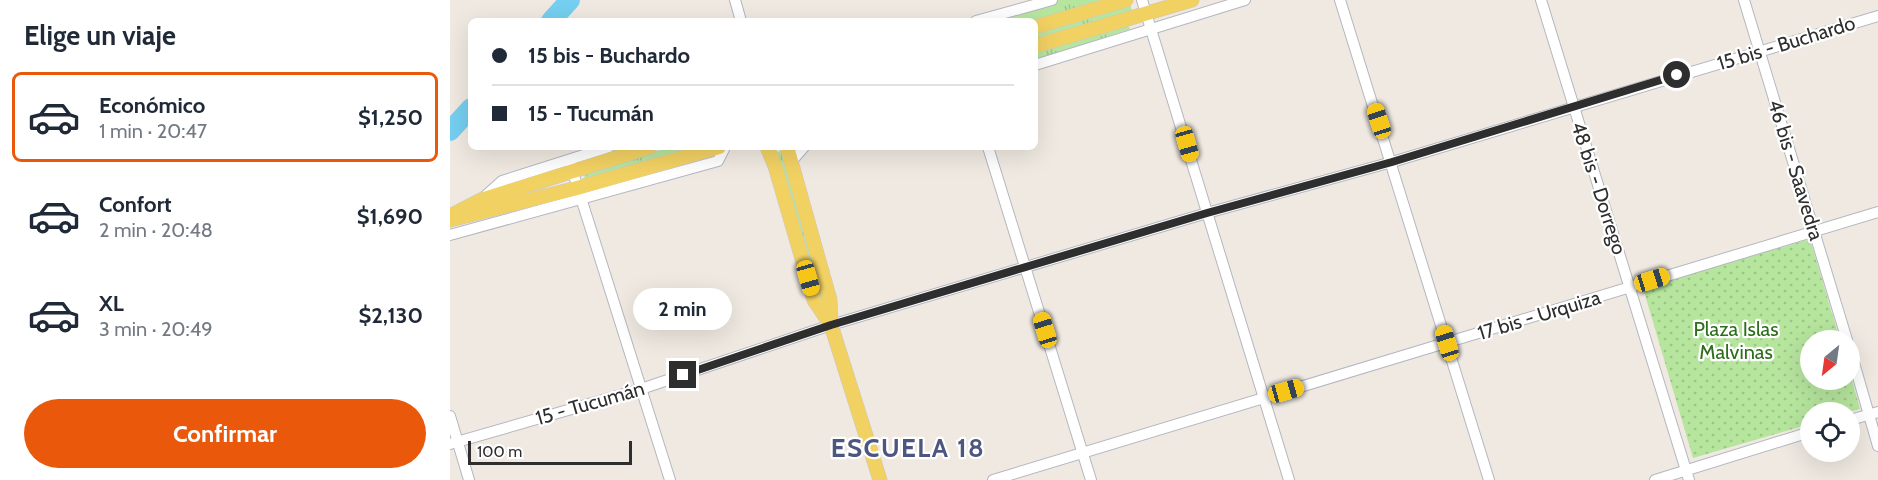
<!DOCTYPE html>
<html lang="es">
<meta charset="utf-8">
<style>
body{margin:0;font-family:Cabin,sans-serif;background:#f6f6f7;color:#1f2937;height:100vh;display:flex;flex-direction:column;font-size:22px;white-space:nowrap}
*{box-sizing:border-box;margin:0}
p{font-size:20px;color:#747a83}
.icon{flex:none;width:33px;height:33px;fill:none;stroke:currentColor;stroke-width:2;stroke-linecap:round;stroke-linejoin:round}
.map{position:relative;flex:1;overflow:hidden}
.drawer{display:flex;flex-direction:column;background:#fff;width:450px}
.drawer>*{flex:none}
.guide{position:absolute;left:18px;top:18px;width:570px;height:132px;border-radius:9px;box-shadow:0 6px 24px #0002;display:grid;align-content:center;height:132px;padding:0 24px;background:#fff}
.needle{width:39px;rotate:209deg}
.controls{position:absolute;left:1350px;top:330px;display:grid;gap:12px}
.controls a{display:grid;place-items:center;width:60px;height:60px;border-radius:50%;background:#fff;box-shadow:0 6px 24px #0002;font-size:30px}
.scale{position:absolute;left:18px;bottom:15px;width:164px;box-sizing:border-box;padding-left:6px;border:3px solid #2e2e2e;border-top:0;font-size:16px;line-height:21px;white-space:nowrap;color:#2e2e2e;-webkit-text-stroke:4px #fff;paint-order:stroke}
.end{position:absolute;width:27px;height:27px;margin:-14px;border:8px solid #2e2e2e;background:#fff;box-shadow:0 0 0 3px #fff}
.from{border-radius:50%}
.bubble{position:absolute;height:42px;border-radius:21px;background:#fff;box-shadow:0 6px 24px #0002;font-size:20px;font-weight:700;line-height:42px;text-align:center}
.car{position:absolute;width:18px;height:36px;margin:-18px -9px;border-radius:8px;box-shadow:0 0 4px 2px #0007;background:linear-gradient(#f5c518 24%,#345 0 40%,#f5c518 0 76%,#345 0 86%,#f5c518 0)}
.guide b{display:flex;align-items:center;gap:21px;height:57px;font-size:22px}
.guide b+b{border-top:2px solid #e0e1e3}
.guide i{width:15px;height:15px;background:#1f2937}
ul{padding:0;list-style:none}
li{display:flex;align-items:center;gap:18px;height:90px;margin:0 12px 9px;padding:0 12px;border:3px solid transparent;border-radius:9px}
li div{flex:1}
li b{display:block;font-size:22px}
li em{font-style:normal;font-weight:700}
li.on{border-color:#ea580c}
li>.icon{width:54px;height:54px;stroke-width:1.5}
h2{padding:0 24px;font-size:27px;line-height:72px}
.action{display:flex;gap:12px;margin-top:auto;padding:12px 24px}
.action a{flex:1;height:69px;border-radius:36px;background:#ea580c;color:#fff;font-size:24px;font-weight:700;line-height:69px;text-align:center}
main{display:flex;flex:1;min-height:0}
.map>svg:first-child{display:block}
.grass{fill:url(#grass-tufts)}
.park{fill:url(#park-dots)}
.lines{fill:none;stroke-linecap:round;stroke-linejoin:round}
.river{stroke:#75cff0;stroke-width:20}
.minor-casing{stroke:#b4b7c1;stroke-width:12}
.major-casing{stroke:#c9c9c9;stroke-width:15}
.minor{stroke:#fff;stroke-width:10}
.major{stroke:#f2d163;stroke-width:14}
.route{stroke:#2e2e2e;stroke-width:8}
.labels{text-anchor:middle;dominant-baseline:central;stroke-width:4.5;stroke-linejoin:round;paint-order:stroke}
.street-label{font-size:20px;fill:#2e2e2e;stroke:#fff}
.park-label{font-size:20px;fill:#2c6e1b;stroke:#fff}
.district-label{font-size:26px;font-weight:bold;letter-spacing:1.5px;fill:#4d5680;stroke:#fff}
</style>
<main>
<section class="drawer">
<h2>Elige un viaje</h2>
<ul>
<li class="on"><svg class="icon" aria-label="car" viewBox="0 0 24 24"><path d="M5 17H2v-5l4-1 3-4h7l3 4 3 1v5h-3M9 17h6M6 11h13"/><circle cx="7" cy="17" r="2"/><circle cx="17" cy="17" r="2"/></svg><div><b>Económico</b><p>1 min · 20:47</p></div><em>$1,250</em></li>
<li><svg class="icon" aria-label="car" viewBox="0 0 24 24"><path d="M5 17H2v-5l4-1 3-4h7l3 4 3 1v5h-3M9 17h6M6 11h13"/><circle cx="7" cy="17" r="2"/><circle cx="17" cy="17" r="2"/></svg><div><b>Confort</b><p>2 min · 20:48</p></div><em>$1,690</em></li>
<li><svg class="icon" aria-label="car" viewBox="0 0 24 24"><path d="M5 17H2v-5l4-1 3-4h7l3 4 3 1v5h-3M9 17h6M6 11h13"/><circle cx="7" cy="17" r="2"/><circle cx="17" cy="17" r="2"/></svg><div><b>XL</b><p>3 min · 20:49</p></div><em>$2,130</em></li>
</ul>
<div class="action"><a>Confirmar</a></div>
</section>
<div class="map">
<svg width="1428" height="480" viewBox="0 0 1428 480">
<defs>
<pattern id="grass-tufts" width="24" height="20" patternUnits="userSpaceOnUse" patternTransform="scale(1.5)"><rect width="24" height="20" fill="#b6e59e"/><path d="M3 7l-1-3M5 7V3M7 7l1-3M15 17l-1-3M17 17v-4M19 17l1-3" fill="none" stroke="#9dc588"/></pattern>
<pattern id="park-dots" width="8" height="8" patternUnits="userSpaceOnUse" patternTransform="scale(1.5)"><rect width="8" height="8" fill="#b6e59e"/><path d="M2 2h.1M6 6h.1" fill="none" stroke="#9dc588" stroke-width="1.8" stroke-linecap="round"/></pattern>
</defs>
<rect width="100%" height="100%" fill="#efe9e1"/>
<g class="grass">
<path d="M609 0H655L582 21H537Z"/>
<path d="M680 4 682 11 585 41V33Z"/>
<path d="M678 24 680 29 585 60V51Z"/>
<path d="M219 147H246L135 179 134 175Z"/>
<path d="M332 151 374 301 370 302 326 152Z"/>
</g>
<path class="park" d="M1360 239 1390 340H1360V380H1400V373L1410 409 1398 412H1360V424L1243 458 1193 288Z"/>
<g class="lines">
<g class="river">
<path d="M101 21 120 0"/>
<path d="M0 131 21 108"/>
</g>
<g class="minor-casing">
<g id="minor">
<path d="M285 0 291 21"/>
<path d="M692 0 839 480"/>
<path d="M890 0 1039 480"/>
<path d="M1091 0 1239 480"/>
<path d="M1294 0 1397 340"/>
<path d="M526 21 602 0"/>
<path d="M585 65 795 0"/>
<path d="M538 147 641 480"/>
<path d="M119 160 220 480"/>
<path d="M340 163 354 147"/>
<path d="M33 198 52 181 159 147"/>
<path d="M0 235 268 161 275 147"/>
<path d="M1400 349 1428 446"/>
<path d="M0 416 19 480"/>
<path d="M1400 420 1428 412"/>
<path d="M0 444 191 389 381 325 757 213 942 162 1428 16"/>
<path d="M543 480 1428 212"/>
<path d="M1205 480 1360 432"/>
</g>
</g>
<g class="major-casing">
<g id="major">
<path d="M585 27 676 0"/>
<path d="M585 46 742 0"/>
<path d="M317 147 325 166 364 300 381 325"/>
<path d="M337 147 380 300 381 325 430 480"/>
<path d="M4 214 31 200 200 147"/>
<path d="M0 220 127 188 269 147"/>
</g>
</g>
<use href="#minor" class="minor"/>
<use href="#major" class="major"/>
</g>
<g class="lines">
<path class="route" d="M233 375 381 325 757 213 942 162 1227 75"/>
</g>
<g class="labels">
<g class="street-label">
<text transform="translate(1336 43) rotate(-17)">15 bis - Buchardo</text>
<text transform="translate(1346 170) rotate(73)">46 bis - Saavedra</text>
<text transform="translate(1149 188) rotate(72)">48 bis - Dorrego</text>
<text transform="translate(1089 315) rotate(-17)">17 bis - Urquiza</text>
<text transform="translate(140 403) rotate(-16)">15 - Tucumán</text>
</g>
<g class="park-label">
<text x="1286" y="329">Plaza Islas<tspan x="1286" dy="23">Malvinas</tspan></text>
</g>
<g class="district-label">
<text x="458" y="448">ESCUELA 18</text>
</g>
</g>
</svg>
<div class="controls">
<a><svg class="needle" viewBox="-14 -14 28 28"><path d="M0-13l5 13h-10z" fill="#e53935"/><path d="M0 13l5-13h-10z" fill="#747a83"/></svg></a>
<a><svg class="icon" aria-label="locate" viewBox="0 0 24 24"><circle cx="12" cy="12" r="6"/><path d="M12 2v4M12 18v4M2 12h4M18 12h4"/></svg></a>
</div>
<div class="scale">100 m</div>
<i class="end from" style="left:1227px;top:75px"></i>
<i class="end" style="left:233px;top:375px"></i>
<div class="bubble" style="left:183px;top:288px;width:99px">2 min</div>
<i class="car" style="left:929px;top:121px;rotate:342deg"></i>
<i class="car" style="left:737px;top:144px;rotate:164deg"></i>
<i class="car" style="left:358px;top:278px;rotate:164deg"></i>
<i class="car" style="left:1202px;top:280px;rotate:73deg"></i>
<i class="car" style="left:595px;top:330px;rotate:343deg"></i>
<i class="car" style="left:997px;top:343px;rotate:343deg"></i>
<i class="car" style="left:836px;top:391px;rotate:74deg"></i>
<div class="guide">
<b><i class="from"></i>15 bis - Buchardo</b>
<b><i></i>15 - Tucumán</b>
</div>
</div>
</main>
